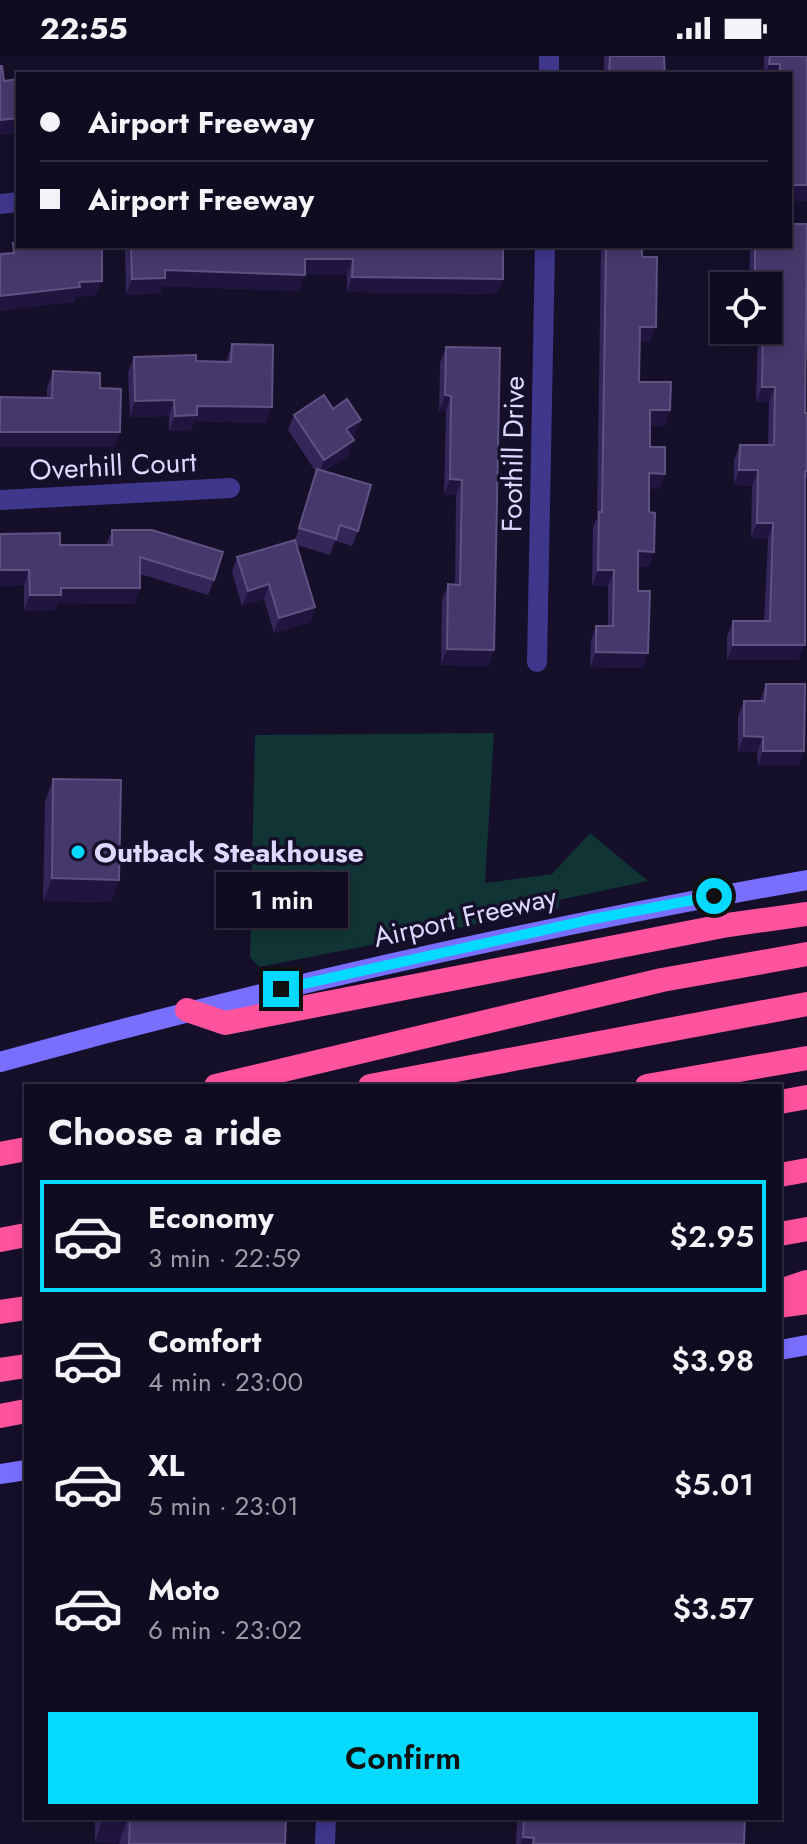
<!DOCTYPE html>
<meta charset="utf-8">
<style>
body{margin:0;font-family:Jost,sans-serif;background:#191429;color:#f1f3f6;height:100vh;display:flex;flex-direction:column;font-size:30px;white-space:nowrap}
*{box-sizing:border-box;margin:0}
p{font-size:26px;color:#9c9ba5}
.icon{flex:none;width:44px;height:44px;fill:none;stroke:currentColor;stroke-width:2;stroke-linecap:round;stroke-linejoin:round}
.map{position:relative;flex:1;overflow:hidden}
.side{position:absolute;left:24px;top:1028px;width:758px;height:736px;display:flex;flex-direction:column;background:#100b20;border-radius:0px;box-shadow:0 4px 12px #0003,0 0 0 2px #302b3e}
.side>*{flex:none}
.hud{position:absolute;left:16px;top:16px;width:776px;height:176px;border-radius:0px;box-shadow:0 4px 12px #0003,0 0 0 2px #302b3e;display:grid;align-content:center;height:176px;padding:0 24px;background:#100b20}
.fabs{position:absolute;left:710px;top:216px;display:grid;gap:16px}
.fabs a{display:grid;place-items:center;width:72px;height:72px;border-radius:0px;background:#100b20;box-shadow:0 4px 12px #0003,0 0 0 2px #302b3e;font-size:40px}
.end{position:absolute;width:36px;height:36px;margin:-18px;border:10px solid #04daff;background:#111;box-shadow:0 0 0 4px #111}
.from{border-radius:50%}
.bubble{position:absolute;height:56px;border-radius:0px;background:#100b20;box-shadow:0 4px 12px #0003,0 0 0 2px #302b3e;font-size:26px;font-weight:600;line-height:56px;text-align:center}
.hud b{display:flex;align-items:center;gap:28px;height:76px;font-size:30px}
.hud b+b{border-top:2px solid #302b3e}
.hud i{width:20px;height:20px;background:#f1f3f6}
ul{padding:0;list-style:none}
li{display:flex;align-items:center;gap:24px;height:112px;margin:0 16px 12px;padding:0 8px;border:4px solid transparent;border-radius:0px}
li div{flex:1}
li b{display:block;font-size:30px}
li em{font-style:normal;font-weight:600}
li.selected{border-color:#04daff}
li>.icon{width:72px;height:72px;stroke-width:1.5}
h2{padding:0 24px;font-size:36px;line-height:96px}
.action{display:flex;gap:16px;margin-top:auto;padding:16px 24px}
.action a{flex:1;height:92px;border-radius:0px;background:#04daff;color:#111;font-size:32px;font-weight:600;line-height:92px;text-align:center}
.status{display:flex;justify-content:space-between;align-items:center;height:56px;padding:0 40px;background:#100b20;direction:ltr}
.status svg{height:22px;fill:currentColor}
.map>svg:first-child{display:block}
.green{fill:#113435}
.lines{fill:none;stroke-linecap:round;stroke-linejoin:round}
.street{stroke:#3e378c;stroke-width:20}
.secondary{stroke:#796fff;stroke-width:20}
.highway{stroke:#ff539d;stroke-width:24}
.wall{fill:#332659}
.shaded-wall{fill:#1f153f}
.building{fill:#45396b;stroke:#5d5282;stroke-width:2}
.route{stroke:#04daff;stroke-width:10}
.poi-dot{fill:#04daff;stroke:#150f2a;stroke-width:3}
.labels{text-anchor:middle;dominant-baseline:central;stroke-width:7;stroke-linejoin:round;paint-order:stroke}
.street-label{font-size:28px;fill:#ded8ff;stroke:#150f2a}
.poi-label{font-size:28px;font-weight:bold;fill:#ded8ff;stroke:#150f2a;text-anchor:start}
</style>
<div class="status"><b>22:55</b><svg viewBox="0 0 49 12"><path d="M0 12V9h3v3zM5 12V6h3v6zM10 12V3h3v9zM15 12V0h3v12zM26 1h20v11H26zM47 4h2v5h-2z"/></svg></div>
<div class="map">
<svg width="807" height="1788" viewBox="0 0 807 1788">
<rect width="100%" height="100%" fill="#150f2a"/>
<path class="green" d="M494 677 485 827 552 818 590 777 648 825 559 844V852L259 911 250 901 255 679Z"/>
<g class="lines">
<g class="street">
<path d="M549 18V0"/>
<path d="M0 148 18 146"/>
<path d="M0 444 230 432"/>
<path d="M537 606 545 190"/>
<path d="M325 1788 326 1762"/>
</g>
<g class="secondary">
<path d="M0 1006C266 932 535 872 807 824"/>
<path d="M780 1294 807 1289"/>
<path d="M0 1418 26 1414"/>
</g>
<g class="highway">
<path d="M187 954 225 967 728 869 807 858"/>
<path d="M216 1030 662 924 807 898"/>
<path d="M370 1030 807 948"/>
<path d="M647 1030 807 1002"/>
<path d="M780 1046 807 1041"/>
<path d="M0 1098 26 1093"/>
<path d="M780 1119 807 1114"/>
<path d="M780 1178 807 1173"/>
<path d="M0 1184 26 1179"/>
<path d="M780 1235 807 1226"/>
<path d="M780 1250 807 1246"/>
<path d="M0 1256 26 1252"/>
<path d="M0 1314 26 1310"/>
<path d="M0 1360 26 1355"/>
</g>
</g>
<g class="wall">
<path d="M604 0H664L665 18H604Z"/>
<path d="M764 0H807V145L790 144V18H764Z"/>
<path d="M125 190H503L497 238 347 236V219L305 218 299 235 162 230 160 237 126 239Z"/>
<path d="M601 190H642V201L650 286H639V326L670 354 665 370 650 369V391L665 418 659 433H649V511H638V535L643 612 590 611 591 585 596 570H608V530H592L593 471 597 462Z"/>
<path d="M750 190H790L805 357H807V421L805 425 799 604H727V580L733 565H764L768 483 751 482 752 430 734 429V404L740 389H768L769 346H756L758 274H768V230H749Z"/>
<path d="M232 288 266 367 195 365 191 374 169 375V360L130 361 128 316 134 301 196 305 226 306Z"/>
<path d="M446 291 494 594 488 610 441 609 442 544 448 528 455 529 456 439H444L446 355H439L440 307Z"/>
<path d="M53 315 100 332 120 376 114 391 47 342V331Z"/>
<path d="M333 353 361 364 355 379 352 382 348 400 324 415 358 475 352 490 335 485 330 499 297 489 315 551 310 566 274 577 264 543 242 550 232 516 237 501 295 484 316 416 288 374 294 359Z"/>
<path d="M112 474 214 524 208 539 140 518 135 548 58 547 55 554 24 555V529L0 530 60 489H106Z"/>
<path d="M766 628 799 710H758L757 696H738V660L744 645H760Z"/>
<path d="M53 723 119 824 111 846 43 845 45 746Z"/>
<path d="M97 1762H286L285 1788H119V1787L95 1786V1767Z"/>
<path d="M517 1762H745L744 1788H516Z"/>
</g>
<g class="shaded-wall">
<path d="M769 8H780L776 18H766Z"/>
<path d="M18 62V77L0 79V64Z"/>
<path d="M790 129H807V145L790 144Z"/>
<path d="M305 203H353L347 219 299 218Z"/>
<path d="M165 214 305 219 299 235 162 230 160 237 126 239 132 223Z"/>
<path d="M352 221 503 223 497 238 347 236Z"/>
<path d="M755 223H764L761 230H752Z"/>
<path d="M102 225 96 240 76 241 74 246 0 255V240L79 226Z"/>
<path d="M640 271H656L650 286H634Z"/>
<path d="M762 331H775L769 346H756Z"/>
<path d="M445 339 451 340 446 355H439Z"/>
<path d="M174 344 169 360 130 361 135 345Z"/>
<path d="M197 350 272 351 266 367 195 365 191 374 169 375 175 360Z"/>
<path d="M650 354H670L665 370 645 369Z"/>
<path d="M361 364 355 379 341 389 346 373Z"/>
<path d="M0 376H120L114 391H0Z"/>
<path d="M354 384 348 400 318 419 324 404Z"/>
<path d="M739 414H758L752 430 734 429Z"/>
<path d="M649 417 665 418 659 433H643Z"/>
<path d="M450 423 462 424 456 439H444Z"/>
<path d="M757 467H773L768 483 751 482Z"/>
<path d="M638 495 654 496 649 511H633Z"/>
<path d="M0 514H29L24 529 0 530Z"/>
<path d="M598 514H614L608 530H592Z"/>
<path d="M269 528 264 543 242 550 248 535Z"/>
<path d="M61 532H140L135 548 58 547 55 554 24 555 30 539Z"/>
<path d="M315 551 310 566 274 577 279 562Z"/>
<path d="M733 589H805L799 604H727Z"/>
<path d="M447 593 494 594 488 610 441 609Z"/>
<path d="M596 596 648 597 643 612 590 611Z"/>
<path d="M744 680 763 681 757 696H738Z"/>
<path d="M763 695H804L799 710H758Z"/>
<path d="M52 822 119 824 111 846 43 845Z"/>
<path d="M103 1762H128L119 1787 95 1786Z"/>
<path d="M523 1781 534 1782 531 1788H521Z"/>
</g>
<g class="building">
<path d="M610 0H664L665 18H609Z"/>
<path d="M770 0H807V129H790V18H780V8H769Z"/>
<path d="M0 10H2L4 25 18 23V62L0 64Z"/>
<path d="M790 168H807L805 357H807V415H805V589H733V565H770L773 467H757L758 414H739L740 389H774L775 331H762L763 274H768V230H764V223H755V190H790Z"/>
<path d="M13 187H18V190H102V225L79 226 80 231 0 240V198L14 197Z"/>
<path d="M131 190H503V223L352 221 353 203H305V219L165 214V222L132 223Z"/>
<path d="M606 190H642V201H657L656 271H640L639 326H671L670 354H650V391H665V418L649 417V456L655 457 654 496 638 495V535H650L648 597 596 596V570H613L614 514H598L599 456H602Z"/>
<path d="M232 288 273 289 272 351 197 350V359L175 360 174 344 135 345 134 301 196 299V305L231 306Z"/>
<path d="M446 291 500 292 494 594 447 593 448 528 460 529 462 424 450 423 451 340 445 339Z"/>
<path d="M53 315 100 317V332L121 333 120 376H0V341L52 342Z"/>
<path d="M324 339 333 353 347 343 361 364 346 373 354 384 324 404 294 359Z"/>
<path d="M317 413 371 429 358 475 340 469 336 483 299 472Z"/>
<path d="M112 474H152L223 496 214 524 140 501V532H61V539H30L29 514H0V478L60 477V489H112Z"/>
<path d="M295 484 315 551 279 562 269 528 248 535 237 501Z"/>
<path d="M766 628H805L804 695H763V681L744 680V645H765Z"/>
<path d="M53 723 121 724 119 824 52 822Z"/>
<path d="M130 1762H286L285 1788H129Z"/>
<path d="M524 1762H745L744 1788H533L534 1782 523 1781Z"/>
</g>
<g class="lines">
<path class="route" d="M281 933 593 863 714 840"/>
</g>
<circle class="poi-dot" cx="78" cy="796" r="8"/>
<g class="labels">
<g class="street-label">
<text transform="translate(513 398) rotate(-89)">Foothill Drive</text>
<text transform="translate(113 410) rotate(-3)">Overhill Court</text>
<text transform="translate(465 861) rotate(-13)">Airport Freeway</text>
</g>
<g class="poi-label">
<text x="94" y="796">Outback Steakhouse</text>
</g>
</g>
</svg>
<div class="fabs">
<a><svg class="icon" aria-label="locate" viewBox="0 0 24 24"><circle cx="12" cy="12" r="6"/><path d="M12 2v4M12 18v4M2 12h4M18 12h4"/></svg></a>
</div>
<i class="end from" style="left:714px;top:840px"></i>
<i class="end" style="left:281px;top:933px"></i>
<div class="bubble" style="left:216px;top:816px;width:132px">1 min</div>
<div class="hud">
<b><i class="from"></i>Airport Freeway</b>
<b><i></i>Airport Freeway</b>
</div>
<section class="side">
<h2>Choose a ride</h2>
<ul>
<li class="selected"><svg class="icon" aria-label="car" viewBox="0 0 24 24"><path d="M5 17H2v-5l4-1 3-4h7l3 4 3 1v5h-3M9 17h6M6 11h13"/><circle cx="7" cy="17" r="2"/><circle cx="17" cy="17" r="2"/></svg><div><b>Economy</b><p>3 min · 22:59</p></div><em>$2.95</em></li>
<li><svg class="icon" aria-label="car" viewBox="0 0 24 24"><path d="M5 17H2v-5l4-1 3-4h7l3 4 3 1v5h-3M9 17h6M6 11h13"/><circle cx="7" cy="17" r="2"/><circle cx="17" cy="17" r="2"/></svg><div><b>Comfort</b><p>4 min · 23:00</p></div><em>$3.98</em></li>
<li><svg class="icon" aria-label="car" viewBox="0 0 24 24"><path d="M5 17H2v-5l4-1 3-4h7l3 4 3 1v5h-3M9 17h6M6 11h13"/><circle cx="7" cy="17" r="2"/><circle cx="17" cy="17" r="2"/></svg><div><b>XL</b><p>5 min · 23:01</p></div><em>$5.01</em></li>
<li><svg class="icon" aria-label="car" viewBox="0 0 24 24"><path d="M5 17H2v-5l4-1 3-4h7l3 4 3 1v5h-3M9 17h6M6 11h13"/><circle cx="7" cy="17" r="2"/><circle cx="17" cy="17" r="2"/></svg><div><b>Moto</b><p>6 min · 23:02</p></div><em>$3.57</em></li>
</ul>
<div class="action"><a>Confirm</a></div>
</section>
</div>
